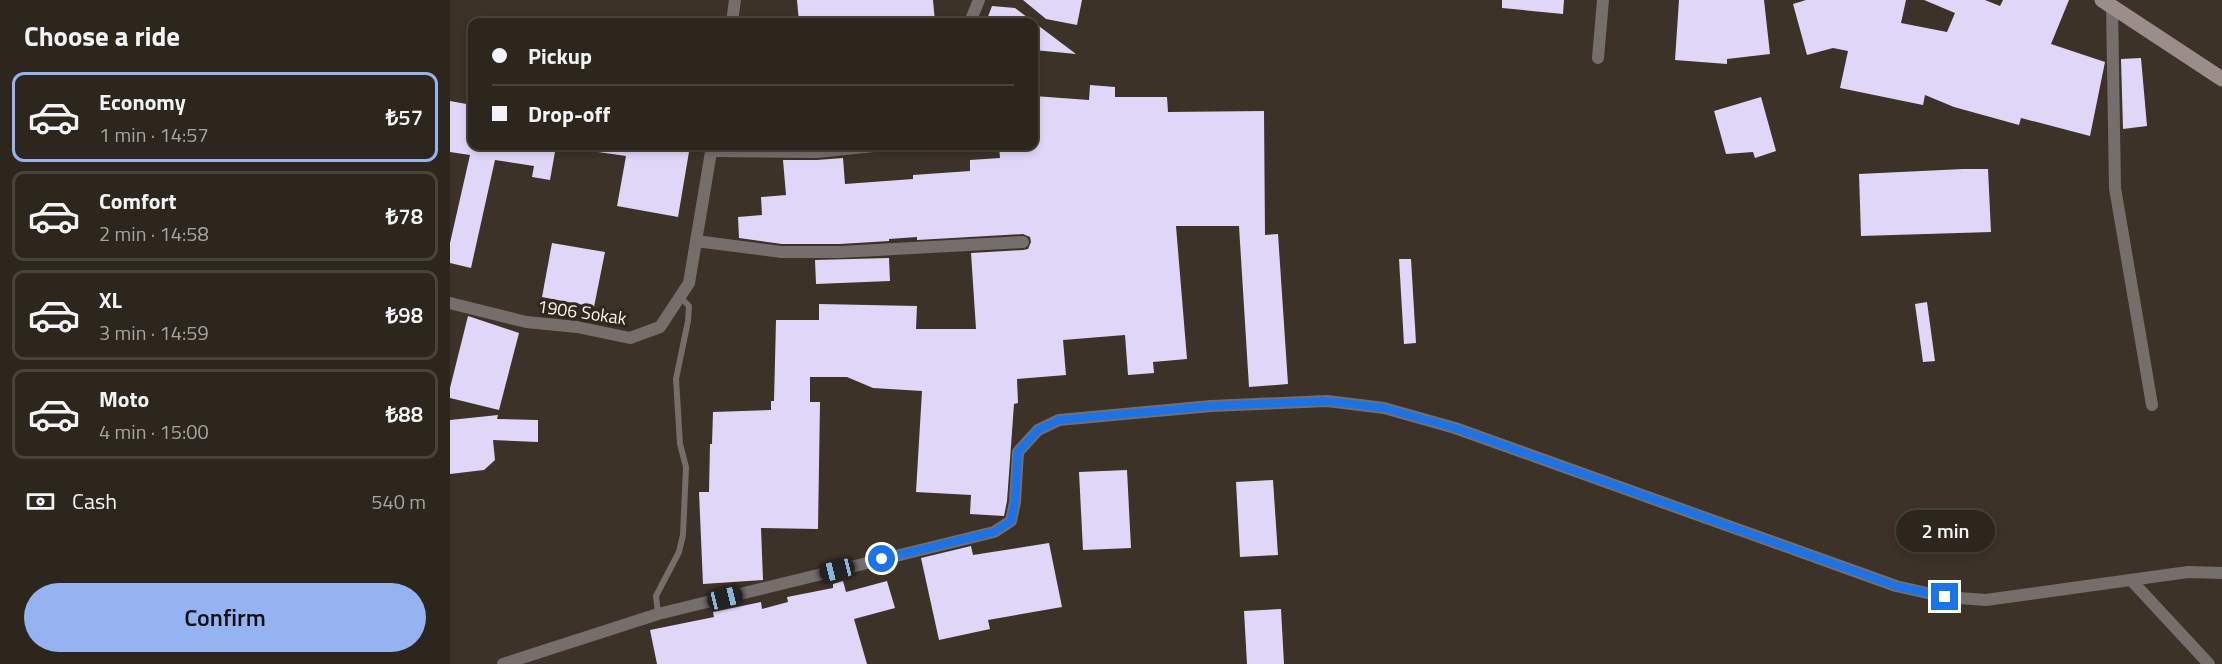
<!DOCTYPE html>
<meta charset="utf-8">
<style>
body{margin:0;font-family:"Titillium Web",sans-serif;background:#352e26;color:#f1f3f6;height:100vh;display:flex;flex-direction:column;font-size:22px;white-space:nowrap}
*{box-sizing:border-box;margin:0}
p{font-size:20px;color:#a7a5a4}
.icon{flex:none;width:33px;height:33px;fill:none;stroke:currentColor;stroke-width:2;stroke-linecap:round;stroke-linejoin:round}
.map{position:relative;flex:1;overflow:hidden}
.details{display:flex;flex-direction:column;background:#2d261d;width:450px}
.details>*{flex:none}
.guide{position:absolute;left:18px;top:18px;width:570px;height:132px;border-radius:12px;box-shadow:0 3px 9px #0003,0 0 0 2px #48433b;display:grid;align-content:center;height:132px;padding:0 24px;background:#2d261d}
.end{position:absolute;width:27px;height:27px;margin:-14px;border:8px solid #1a73e8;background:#fff;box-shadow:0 0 0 3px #fff}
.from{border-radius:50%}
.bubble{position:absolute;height:42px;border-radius:21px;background:#2d261d;box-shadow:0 3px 9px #0003,0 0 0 2px #48433b;font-size:20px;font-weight:600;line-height:42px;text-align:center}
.car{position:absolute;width:18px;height:36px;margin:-18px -9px;border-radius:8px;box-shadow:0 0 4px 2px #0007;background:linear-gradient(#222 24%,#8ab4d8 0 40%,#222 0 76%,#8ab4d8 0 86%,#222 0)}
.guide b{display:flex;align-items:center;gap:21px;height:57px;font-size:22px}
.guide b+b{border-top:2px solid #48433b}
.guide i{width:15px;height:15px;background:#f1f3f6}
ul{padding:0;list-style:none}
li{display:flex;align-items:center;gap:18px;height:90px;margin:0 12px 9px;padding:0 12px;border:3px solid #48433b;border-radius:12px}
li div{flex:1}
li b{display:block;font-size:22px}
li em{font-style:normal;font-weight:600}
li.current{border-color:#95b2f1}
li>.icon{width:54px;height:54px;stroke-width:1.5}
h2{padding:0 24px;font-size:27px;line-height:72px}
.pay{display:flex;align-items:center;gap:15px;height:66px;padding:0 24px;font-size:22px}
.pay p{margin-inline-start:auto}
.action{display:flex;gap:12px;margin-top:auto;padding:12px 24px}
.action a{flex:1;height:69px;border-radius:36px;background:#95b2f1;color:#111;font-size:24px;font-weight:600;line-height:69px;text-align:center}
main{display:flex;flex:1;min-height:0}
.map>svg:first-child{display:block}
.building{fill:#e0d6f8}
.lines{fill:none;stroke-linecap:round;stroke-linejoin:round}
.lane{stroke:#766e6b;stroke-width:6}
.street{stroke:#766e6b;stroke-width:12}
.secondary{stroke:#9b8e8a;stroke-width:15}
.route{stroke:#1a73e8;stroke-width:8}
.labels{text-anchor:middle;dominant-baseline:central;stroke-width:6;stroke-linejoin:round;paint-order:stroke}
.street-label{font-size:18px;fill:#f9f3eb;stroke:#31281d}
</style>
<main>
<section class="details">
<h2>Choose a ride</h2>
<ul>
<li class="current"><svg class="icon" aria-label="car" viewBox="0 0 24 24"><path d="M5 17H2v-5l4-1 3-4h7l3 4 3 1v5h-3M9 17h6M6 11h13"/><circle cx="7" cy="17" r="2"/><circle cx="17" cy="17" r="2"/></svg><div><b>Economy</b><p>1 min · 14:57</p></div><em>₺57</em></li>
<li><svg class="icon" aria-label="car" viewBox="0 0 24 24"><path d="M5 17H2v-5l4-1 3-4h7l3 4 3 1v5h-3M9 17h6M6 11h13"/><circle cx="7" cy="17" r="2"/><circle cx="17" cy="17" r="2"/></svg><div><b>Comfort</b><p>2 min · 14:58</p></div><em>₺78</em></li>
<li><svg class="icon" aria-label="car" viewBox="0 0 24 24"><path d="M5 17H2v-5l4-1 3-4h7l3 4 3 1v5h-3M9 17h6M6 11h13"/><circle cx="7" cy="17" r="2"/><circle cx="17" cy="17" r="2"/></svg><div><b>XL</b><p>3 min · 14:59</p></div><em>₺98</em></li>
<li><svg class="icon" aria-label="car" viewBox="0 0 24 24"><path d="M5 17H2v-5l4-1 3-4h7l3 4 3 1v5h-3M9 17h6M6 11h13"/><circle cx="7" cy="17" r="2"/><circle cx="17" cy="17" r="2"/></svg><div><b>Moto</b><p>4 min · 15:00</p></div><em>₺88</em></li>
</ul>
<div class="pay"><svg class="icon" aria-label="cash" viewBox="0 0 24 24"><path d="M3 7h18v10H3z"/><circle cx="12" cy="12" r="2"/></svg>Cash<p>540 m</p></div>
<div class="action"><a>Confirm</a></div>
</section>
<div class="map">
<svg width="1772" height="664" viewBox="0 0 1772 664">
<rect width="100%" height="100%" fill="#3c3227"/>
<g class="building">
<path d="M347 0H483L485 22H349Z"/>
<path d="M573 0H632L627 25 596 19Z"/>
<path d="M1052 0H1114L1113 14 1052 8Z"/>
<path d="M1229 0H1314L1320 54 1277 59V64L1225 60Z"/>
<path d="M1356 0H1456L1451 23 1497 32 1505 13 1474 0H1535L1550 6 1553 0H1619L1601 44 1655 62 1640 136 1571 118 1569 125 1504 107 1475 95 1473 105 1390 88 1398 51 1383 48 1357 55 1343 4Z"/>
<path d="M542 6 565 8 626 54 584 50V22H536Z"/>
<path d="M1691 58 1697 126 1673 129 1671 59Z"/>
<path d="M640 85 665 87V97H717L718 112 814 111 815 235 828 234 838 384 799 387 789 226H726L737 359 703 362 704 373 678 375 675 335 613 340 616 375 567 379 568 403 564 404 557 501 554 516 520 514 521 495 466 492 472 391 423 388 397 377H360V402H370L368 529 311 528 313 580 253 584 249 492H259L260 444H262L263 412 321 410V401H324L326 320H369V304L467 306 466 329H526L521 253 573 250 578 249 581 242 580 237 573 234 467 240V237L439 239V241L390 244H332L289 238 288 217 312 215 311 197 336 195 333 160H367L393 158 395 184 463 179V175L520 171V160L550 158 549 146H584V96L639 100Z"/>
<path d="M1311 97 1326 151 1305 158 1303 152 1276 154 1264 111Z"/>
<path d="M0 101 22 105V146H106L100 180 82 177 84 166 45 160 21 268 0 263V243L20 155 0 152Z"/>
<path d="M149 146H240L228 217 167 206 176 156 148 152Z"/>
<path d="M1513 169H1538L1541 232 1411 236 1409 174Z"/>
<path d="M102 243 155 252 144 307 92 297Z"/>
<path d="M439 258 440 281 366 284 365 260Z"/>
<path d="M949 259H961L966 343 954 344Z"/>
<path d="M1477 302 1485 361 1473 362 1465 304Z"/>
<path d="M18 316 69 333 49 410 0 398V388Z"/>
<path d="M48 415 47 419 88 420V442L43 440 45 460 34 470 0 474V420Z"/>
<path d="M677 470 681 548 633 550 629 472Z"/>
<path d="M823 480 828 555 790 557 786 482Z"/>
<path d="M599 543 612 607 538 620 540 629 489 640 471 558 521 546 523 555Z"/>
<path d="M393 581 396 592 437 581 445 608 404 619 417 664H207L200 630 264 617 263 612 311 602 312 609 338 602 337 597 383 588V584Z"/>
<path d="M831 609 834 664H797L794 611Z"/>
</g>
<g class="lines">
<path class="lane" d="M208 614 206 596 229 552 233 535 236 467 230 444 226 379 238 321 239 306 230 297"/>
<g class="street">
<path d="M1662 6 1665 188 1702 405"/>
<path d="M282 22 285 0"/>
<path d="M520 22 529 0"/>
<path d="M1148 58 1153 0"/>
<path d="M261 151 367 152 424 146"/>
<path d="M246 241 331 252H390L573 242"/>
<path d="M0 303 76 322 127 327 180 338 210 327 239 283 262 146"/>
<path d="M1681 580 1759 664"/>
<path d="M53 664 208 614 544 532 561 521 565 502 568 452 588 430 609 420 761 406 877 401 934 408 1005 428 1446 586 1495 597 1536 600 1738 572 1772 573"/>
</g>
<path class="secondary" d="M1652 0 1772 79"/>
</g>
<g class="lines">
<path class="route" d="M432 559 544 532 561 521 565 502 568 452 588 430 609 420 761 406 877 401 934 408 1005 428 1446 586 1495 597"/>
</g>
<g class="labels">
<g class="street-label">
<text transform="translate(132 312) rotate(8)">1906 Sokak</text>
</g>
</g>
</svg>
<i class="end from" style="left:432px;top:559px"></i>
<i class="end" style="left:1495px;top:597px"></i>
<div class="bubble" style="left:1446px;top:510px;width:99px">2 min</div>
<i class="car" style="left:387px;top:570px;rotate:256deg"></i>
<i class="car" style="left:275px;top:598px;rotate:76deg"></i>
<div class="guide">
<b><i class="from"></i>Pickup</b>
<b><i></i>Drop-off</b>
</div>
</div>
</main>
